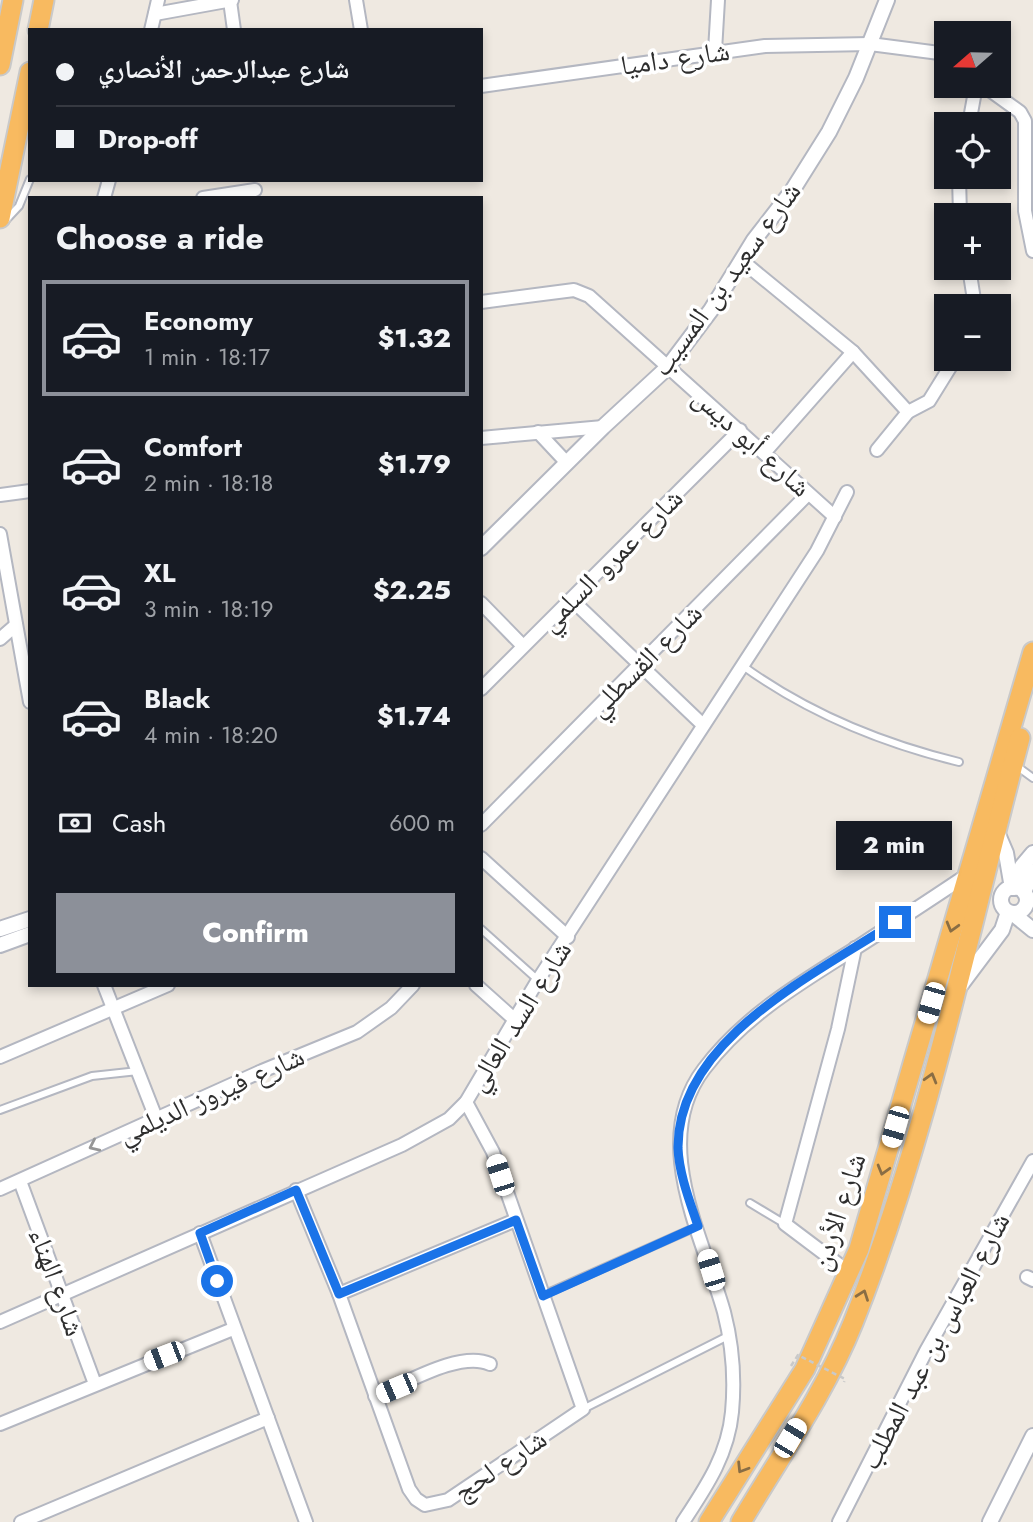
<!DOCTYPE html>
<meta charset="utf-8">
<style>
body{margin:0;font-family:Jost,"Noto Naskh Arabic",sans-serif;background:#20242c;color:#f1f3f6;height:100vh;display:flex;flex-direction:column;font-size:26px;white-space:nowrap}
*{box-sizing:border-box;margin:0}
p{font-size:23px;color:#9ea1a6}
.icon{flex:none;width:38px;height:38px;fill:none;stroke:currentColor;stroke-width:2;stroke-linecap:round;stroke-linejoin:round}
.map{position:relative;flex:1;overflow:hidden}
.drawer{position:absolute;left:28px;top:196px;width:455px;height:791px;display:flex;flex-direction:column;background:#171b24;border-radius:0px;box-shadow:0 4px 10px #0003}
.drawer>*{flex:none}
.guide{position:absolute;left:28px;top:28px;width:455px;height:154px;border-radius:0px;box-shadow:0 4px 10px #0003;display:grid;align-content:center;height:154px;padding:0 28px;background:#171b24}
.needle{width:46px;rotate:250deg}
.controls{position:absolute;left:934px;top:21px;display:grid;gap:14px}
.controls a{display:grid;place-items:center;width:77px;height:77px;border-radius:0px;background:#171b24;box-shadow:0 4px 10px #0003;font-size:35px}
.end{position:absolute;width:32px;height:32px;margin:-16px;border:9px solid #1a73e8;background:#fff;box-shadow:0 0 0 4px #fff}
.from{border-radius:50%}
.bubble{position:absolute;height:49px;border-radius:0px;background:#171b24;box-shadow:0 4px 10px #0003;font-size:23px;font-weight:800;line-height:49px;text-align:center}
.car{position:absolute;width:21px;height:42px;margin:-21px -10px;border-radius:9px;box-shadow:0 0 5px 2px #0007;background:linear-gradient(#fff 24%,#345 0 40%,#fff 0 76%,#345 0 86%,#fff 0)}
.guide b{display:flex;align-items:center;gap:24px;height:66px;font-size:26px}
.guide b+b{border-top:2px solid #363941}
.guide i{width:18px;height:18px;background:#f1f3f6}
ul{padding:0;list-style:none}
li{display:flex;align-items:center;gap:21px;height:116px;margin:0 14px 10px;padding:0 14px;border:4px solid transparent;border-radius:0px}
li div{flex:1}
li b{display:block;font-size:26px}
li em{font-style:normal;font-weight:800}
li.current{border-color:#8c9099}
li>.icon{width:63px;height:63px;stroke-width:1.5}
h2{padding:0 28px;font-size:32px;line-height:84px}
.pay{display:flex;align-items:center;gap:18px;height:77px;padding:0 28px;font-size:26px}
.pay p{margin-inline-start:auto}
.cta{display:flex;gap:14px;margin-top:auto;padding:14px 28px}
.cta a{flex:1;height:80px;border-radius:0px;background:#8c9099;color:#fff;font-size:28px;font-weight:800;line-height:80px;text-align:center}
.map>svg:first-child{display:block}
.lines{fill:none;stroke-linecap:round;stroke-linejoin:round}
.service-casing{stroke:#b4b7c1;stroke-width:10}
.minor-casing{stroke:#b4b7c1;stroke-width:16}
.tertiary-casing{stroke:#b4b7c1;stroke-width:18}
.trunk-casing{stroke:#c9c9c9;stroke-width:23}
.service{stroke:#fff;stroke-width:6}
.minor{stroke:#fff;stroke-width:12}
.tertiary{stroke:#fff;stroke-width:14}
.trunk{stroke:#f8ba60;stroke-width:19}
.path-bridge{stroke:#c9c9c9;stroke-width:2.5;stroke-dasharray:5 3.5;stroke-linecap:butt}
.oneway{stroke:#896d44}
.oneway2{stroke:#969696}
.route{stroke:#1a73e8;stroke-width:9}
.labels{text-anchor:middle;dominant-baseline:central;stroke-width:7;stroke-linejoin:round;paint-order:stroke}
.street-label{font-size:28px;fill:#2e2e2e;stroke:#fff}
</style>
<div class="map">
<svg width="1033" height="1522" viewBox="0 0 1033 1522">
<rect width="100%" height="100%" fill="#efe9e1"/>
<g class="lines">
<g class="service-casing">
<g id="service">
<path d="M4 222 19 206 30 179"/>
<path d="M743 666C808 713 881 743 959 762"/>
<path d="M1018 767 1033 778"/>
<path d="M481 929 538 980"/>
<path d="M0 1110 92 1076 138 1071"/>
<path d="M750 1203 785 1224"/>
<path d="M543 1295 696 1227"/>
<path d="M583 1409 728 1336"/>
</g>
</g>
<g class="minor-casing">
<g id="minor">
<path d="M356 0 361 30"/>
<path d="M230 1 234 30"/>
<path d="M155 14 232 0"/>
<path d="M151 30 158 0"/>
<path d="M715 51 718 0"/>
<path d="M481 86 765 46 870 44 947 54"/>
<path d="M984 86 1020 112 1025 121V211L1033 251"/>
<path d="M969 124 976 86"/>
<path d="M959 177 960 215"/>
<path d="M104 198 109 180"/>
<path d="M203 198 255 190"/>
<path d="M741 260 853 352 908 412"/>
<path d="M969 268 975 306"/>
<path d="M481 302 574 290 589 296 835 517"/>
<path d="M538 432 567 463"/>
<path d="M481 438 603 427"/>
<path d="M877 450 908 412 929 401 955 359"/>
<path d="M764 453 853 352"/>
<path d="M0 495 30 491"/>
<path d="M0 534 30 702"/>
<path d="M572 600 703 725"/>
<path d="M481 603 523 646"/>
<path d="M0 639 16 625"/>
<path d="M481 689 740 430"/>
<path d="M481 825 808 494"/>
<path d="M481 858 568 937"/>
<path d="M104 985 156 1118"/>
<path d="M476 985 514 1019"/>
<path d="M0 1057 168 985"/>
<path d="M20 1181 95 1384"/>
<path d="M0 1189 262 1071 357 1032 391 1008 413 985"/>
<path d="M296 1190 339 1294 409 1489 416 1499 425 1505 448 1500 583 1409 493 1152 466 1102"/>
<path d="M200 1233 306 1522"/>
<path d="M850 1273 785 1224 838 1029 855 948"/>
<path d="M1027 1277 1033 1280"/>
<path d="M339 1294 516 1220"/>
<path d="M0 1322 402 1145 449 1119 466 1102 538 980 817 551 847 492"/>
<path d="M375 1396C405 1384 460 1350 490 1364"/>
<path d="M0 1424 233 1329"/>
<path d="M21 1522 268 1418"/>
<path d="M683 1522C706 1487 728 1455 732 1412 735 1380 732 1343 724 1312 703 1237 649 1141 704 1069 744 1016 800 983 856 948 893 924 930 900 967 875"/>
<path d="M839 1522 926 1351 1033 1161"/>
</g>
</g>
<g class="tertiary-casing">
<g id="tertiary">
<path d="M481 548 603 427 668 367 711 310 754 240 792 191 829 132 856 78 887 0"/>
<path d="M997 832 1006 853 1012 888"/>
<circle cx="1014" cy="900" r="13"/>
<path d="M1014 888 1022 866 1033 853"/>
<path d="M1024 892 1033 871"/>
<path d="M1012 913 1033 930"/>
<path d="M0 929 30 919"/>
<path d="M0 945 30 934"/>
<path d="M960 986 1002 930 1008 912"/>
<path d="M990 1522 1033 1436"/>
</g>
</g>
<g class="trunk-casing">
<g id="trunk">
<path d="M38 30 44 0"/>
<path d="M0 65 13 0"/>
<path d="M0 218 30 72"/>
<path d="M709 1522 805 1369 859 1249 1033 652"/>
<path d="M741 1522C779 1458 825 1393 853 1323 928 1135 968 933 1020 738"/>
</g>
</g>
<use href="#service" class="service"/>
<use href="#minor" class="minor"/>
<use href="#tertiary" class="tertiary"/>
<use href="#trunk" class="trunk"/>
<path class="path-bridge" d="M791 1366 798 1355 845 1379 844 1382"/>
</g>
<defs><path id="oneway-chevron" d="M-2-3.5L2.5 0L-2 3.5" fill="none" stroke-width="1.6" stroke-linecap="round" stroke-linejoin="round" transform="scale(1.75)"/></defs>
<g class="oneway">
<use href="#oneway-chevron" transform="translate(952 927) rotate(106)"/>
<use href="#oneway-chevron" transform="translate(931 1078) rotate(-74)"/>
<use href="#oneway-chevron" transform="translate(883 1170) rotate(106)"/>
<use href="#oneway-chevron" transform="translate(863 1295) rotate(-70)"/>
<use href="#oneway-chevron" transform="translate(742 1468) rotate(122)"/>
</g>
<use class="oneway2" href="#oneway-chevron" transform="translate(94 1146) rotate(155)"/>
<g class="lines">
<path class="route" d="M217 1281 200 1233 296 1190 339 1294 516 1220 543 1296 698 1226C690 1202 679 1174 678 1148 677 1039 818 973 895 922"/>
</g>
<g class="labels">
<g class="street-label">
<text transform="translate(675 58) rotate(-8)">شارع داميا</text>
<text transform="translate(726 279) rotate(-54)">شارع سعيد بن المسيب</text>
<text transform="translate(752 442) rotate(42)">شارع أبو ديس</text>
<text transform="translate(611 560) rotate(-45)">شارع عمرو السلمي</text>
<text transform="translate(645 660) rotate(-45)">شارع القسطلي</text>
<text transform="translate(519 1016) rotate(-58)">شارع السد العالي</text>
<text transform="translate(211 1095) rotate(-24)">شارع فيروز الديلمي</text>
<text transform="translate(838 1212) rotate(-72)">شارع الأردن</text>
<text transform="translate(57 1282) rotate(70)">شارع الهناء</text>
<text transform="translate(935 1341) rotate(-62)">شارع العباس بن عبد المطلب</text>
<text transform="translate(500 1465) rotate(-34)">شارع لحج</text>
</g>
</g>
</svg>
<div class="controls">
<a><svg class="needle" viewBox="-14 -14 28 28"><path d="M0-13l5 13h-10z" fill="#e53935"/><path d="M0 13l5-13h-10z" fill="#9ea1a6"/></svg></a>
<a><svg class="icon" aria-label="locate" viewBox="0 0 24 24"><circle cx="12" cy="12" r="6"/><path d="M12 2v4M12 18v4M2 12h4M18 12h4"/></svg></a>
<a>+</a>
<a>−</a>
</div>
<i class="end from" style="left:217px;top:1281px"></i>
<i class="end" style="left:895px;top:922px"></i>
<div class="bubble" style="left:836px;top:821px;width:116px">2 min</div>
<i class="car" style="left:931px;top:1003px;rotate:196deg"></i>
<i class="car" style="left:895px;top:1127px;rotate:196deg"></i>
<i class="car" style="left:500px;top:1175px;rotate:342deg"></i>
<i class="car" style="left:711px;top:1270px;rotate:343deg"></i>
<i class="car" style="left:164px;top:1356px;rotate:249deg"></i>
<i class="car" style="left:396px;top:1388px;rotate:247deg"></i>
<i class="car" style="left:790px;top:1438px;rotate:31deg"></i>
<div class="guide">
<b><i class="from"></i>شارع عبدالرحمن الأنصاري</b>
<b><i></i>Drop-off</b>
</div>
<section class="drawer">
<h2>Choose a ride</h2>
<ul>
<li class="current"><svg class="icon" aria-label="car" viewBox="0 0 24 24"><path d="M5 17H2v-5l4-1 3-4h7l3 4 3 1v5h-3M9 17h6M6 11h13"/><circle cx="7" cy="17" r="2"/><circle cx="17" cy="17" r="2"/></svg><div><b>Economy</b><p>1 min · 18:17</p></div><em>$1.32</em></li>
<li><svg class="icon" aria-label="car" viewBox="0 0 24 24"><path d="M5 17H2v-5l4-1 3-4h7l3 4 3 1v5h-3M9 17h6M6 11h13"/><circle cx="7" cy="17" r="2"/><circle cx="17" cy="17" r="2"/></svg><div><b>Comfort</b><p>2 min · 18:18</p></div><em>$1.79</em></li>
<li><svg class="icon" aria-label="car" viewBox="0 0 24 24"><path d="M5 17H2v-5l4-1 3-4h7l3 4 3 1v5h-3M9 17h6M6 11h13"/><circle cx="7" cy="17" r="2"/><circle cx="17" cy="17" r="2"/></svg><div><b>XL</b><p>3 min · 18:19</p></div><em>$2.25</em></li>
<li><svg class="icon" aria-label="car" viewBox="0 0 24 24"><path d="M5 17H2v-5l4-1 3-4h7l3 4 3 1v5h-3M9 17h6M6 11h13"/><circle cx="7" cy="17" r="2"/><circle cx="17" cy="17" r="2"/></svg><div><b>Black</b><p>4 min · 18:20</p></div><em>$1.74</em></li>
</ul>
<div class="pay"><svg class="icon" aria-label="cash" viewBox="0 0 24 24"><path d="M3 7h18v10H3z"/><circle cx="12" cy="12" r="2"/></svg>Cash<p>600 m</p></div>
<div class="cta"><a>Confirm</a></div>
</section>
</div>
